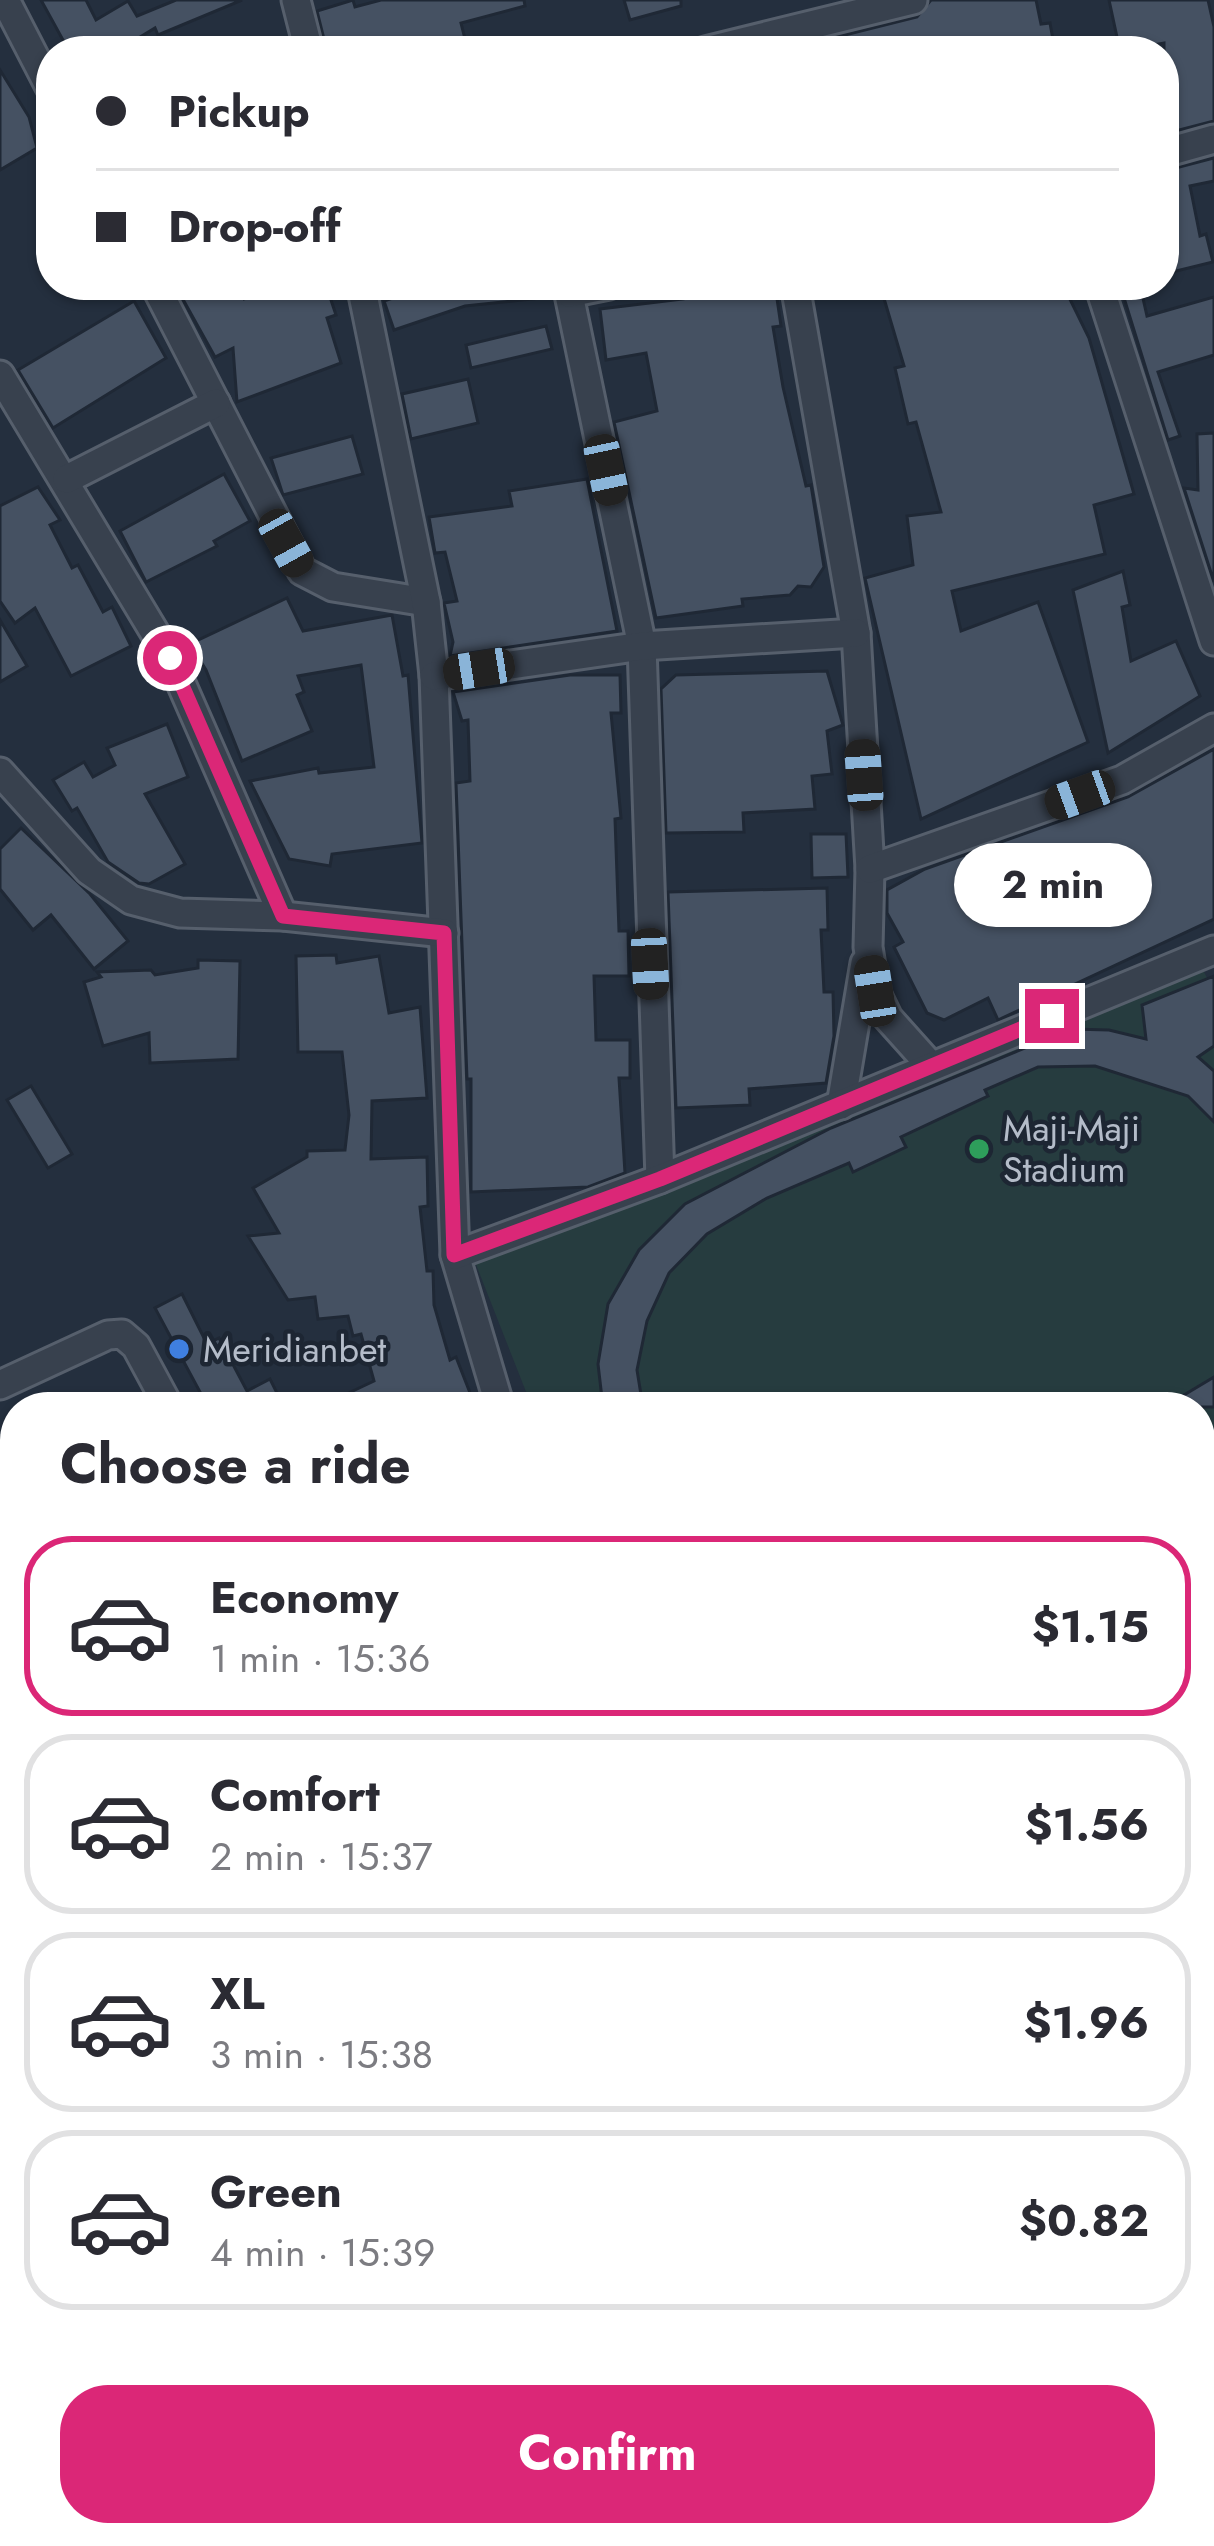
<!DOCTYPE html>
<meta charset="utf-8">
<style>
body{margin:0;font-family:Jost,sans-serif;background:#f2f2f3;color:#2b2b33;height:100vh;display:flex;flex-direction:column;font-size:45px;white-space:nowrap}
*{box-sizing:border-box;margin:0}
p{font-size:39px;color:#7c7c81}
.icon{flex:none;width:66px;height:66px;fill:none;stroke:currentColor;stroke-width:2;stroke-linecap:round;stroke-linejoin:round}
.map{position:relative;flex:1;overflow:hidden}
.sheet{position:absolute;left:0px;top:1392px;width:1215px;height:1155px;display:flex;flex-direction:column;background:#fff;border-radius:48px 48px 0 0;box-shadow:0 3px 9px #0004}
.sheet>*{flex:none}
.banner{position:absolute;left:36px;top:36px;width:1143px;height:264px;border-radius:48px;box-shadow:0 3px 9px #0004;display:grid;align-content:center;height:264px;padding:0 60px;background:#fff}
.end{position:absolute;width:54px;height:54px;margin:-27px;border:15px solid #db2777;background:#fff;box-shadow:0 0 0 6px #fff}
.from{border-radius:50%}
.bubble{position:absolute;height:84px;border-radius:42px;background:#fff;box-shadow:0 3px 9px #0004;font-size:39px;font-weight:700;line-height:84px;text-align:center}
.car{position:absolute;width:36px;height:72px;margin:-36px -18px;border-radius:15px;box-shadow:0 0 9px 3px #0007;background:linear-gradient(#222 24%,#8ab4d8 0 40%,#222 0 76%,#8ab4d8 0 86%,#222 0)}
.banner b{display:flex;align-items:center;gap:42px;height:114px;font-size:45px}
.banner b+b{border-top:3px solid #e1e1e2}
.banner i{width:30px;height:30px;background:#2b2b33}
ul{padding:0;list-style:none}
li{display:flex;align-items:center;gap:36px;height:180px;margin:0 24px 18px;padding:0 36px;border:6px solid #e1e1e2;border-radius:48px}
li div{flex:1}
li b{display:block;font-size:45px}
li em{font-style:normal;font-weight:700}
li.active{border-color:#db2777}
li>.icon{width:108px;height:108px;stroke-width:1.5}
h2{padding:0 60px;font-size:54px;line-height:144px}
.primary-button{display:flex;gap:24px;margin-top:auto;padding:24px 60px}
.primary-button a{flex:1;height:138px;border-radius:48px;background:#db2777;color:#fff;font-size:48px;font-weight:700;line-height:138px;text-align:center}
.map>svg:first-child{display:block}
.green{fill:#263c3f}
.building{fill:#455162;stroke:#1f2835;stroke-width:3}
.lines{fill:none;stroke-linecap:round;stroke-linejoin:round}
.minor-casing{stroke:#565f6c;stroke-width:33}
.highway-casing{stroke:#434c59;stroke-width:48}
.minor{stroke:#38414e;stroke-width:27}
.highway{stroke:#746855;stroke-width:42}
.route{stroke:#db2777;stroke-width:15}
.leisure-dot{fill:#2e9e5b;stroke:#1d2633;stroke-width:4.5}
.shop-dot{fill:#3f7fe0;stroke:#1d2633;stroke-width:4.5}
.labels{text-anchor:middle;dominant-baseline:central;stroke-width:9;stroke-linejoin:round;paint-order:stroke}
.poi-label{font-size:36px;fill:#b4bcc9;stroke:#1d2633;text-anchor:start}
</style>
<div class="map">
<svg width="1214" height="2546" viewBox="0 0 1214 2546">
<rect width="100%" height="100%" fill="#242f3e"/>
<path class="green" d="M1191 949 1214 990V1437L1200 1444V1407H532L475 1262Z"/>
<g class="building">
<path d="M41 0H86L96 20 128 1 137 16 176 0H242L158 35 155 28 117 51H69Z"/>
<path d="M353 0 355 7 381 0H524L525 6 461 23 468 51H327L317 11Z"/>
<path d="M624 0H681V6L630 20Z"/>
<path d="M931 0H1036L1041 24 1050 23 1055 51H781L917 17Z"/>
<path d="M1109 0H1208L1214 27V121L1164 134V43L1120 51Z"/>
<path d="M0 70 29 117 37 148 0 170Z"/>
<path d="M1214 158V181L1190 186 1200 236 1206 234 1213 262 1164 274V171Z"/>
<path d="M175 285H237L244 299 286 285H326L336 315 327 318 341 363 237 402 233 348 215 357Z"/>
<path d="M414 285H549L551 297 465 306 394 330 384 301 416 290Z"/>
<path d="M709 285H775L781 326 773 327 783 387 806 486 811 485 824 567 811 587 798 586 790 595 742 599 743 606 656 618 614 422 657 411 646 353 606 360 600 309 683 299 682 289Z"/>
<path d="M880 285H1063L1089 338 1134 494 1094 505 1105 554 952 591 961 631 1038 602 1088 742 921 819 865 578 913 565 907 516 941 512 916 422 908 424 895 368 904 366Z"/>
<path d="M1120 285H1140L1147 316 1214 297V355L1158 372 1180 436 1168 440Z"/>
<path d="M134 301 166 358 53 428 18 370Z"/>
<path d="M546 326 552 349 471 368 466 345Z"/>
<path d="M468 379 478 423 411 439 402 394Z"/>
<path d="M1214 433V582L1184 488 1198 490 1197 434Z"/>
<path d="M352 436 363 474 283 495 271 458Z"/>
<path d="M224 474 250 521 214 541 217 546 146 582 120 531Z"/>
<path d="M587 479 617 631 450 656 453 642 444 603 457 601 445 552 435 553 429 517 512 506 509 491Z"/>
<path d="M38 487 60 520 50 525 72 568 78 565 103 612 112 607 131 646 71 676 35 608 15 623 0 601V506Z"/>
<path d="M1123 571 1130 605 1122 607 1131 661 1176 641 1200 696 1108 753 1073 590Z"/>
<path d="M287 598 303 631 392 615 403 676 408 675 422 843 332 854 330 866 289 859 250 781 318 768 319 773 374 767 361 665 298 676 304 692 297 695 312 731 242 761 206 670 190 644Z"/>
<path d="M0 620 27 666 0 682Z"/>
<path d="M827 671 843 725 827 731 832 774 812 776 815 809 743 813 744 832 666 833 661 689 676 675Z"/>
<path d="M570 675H620L621 713H611L621 818 615 819 619 931H628L629 976H594L596 1040H630V1078H619L625 1173 588 1187 471 1192V1079H467L456 783 470 781 468 720 462 721 453 692Z"/>
<path d="M167 724 188 777 145 794 185 864 149 884 139 883 108 862 77 808 72 811 53 780 84 762 93 777 115 765 107 748Z"/>
<path d="M1214 749V919L998 1020 988 998 944 1020 927 1013 894 947 903 942 887 913V890L925 869 1128 797Z"/>
<path d="M21 828 90 894 128 941 94 969 51 915 33 930 0 889V849Z"/>
<path d="M811 834H846L848 877 812 878Z"/>
<path d="M827 888 828 930H821L824 992H833L834 1036 826 1083 749 1089 750 1105 676 1108 668 892Z"/>
<path d="M336 955 337 963 379 956 389 1013 420 1007 427 1098 372 1101 371 1159 427 1157 428 1206 420 1207 427 1271H433L434 1305 450 1360 456 1357 472 1398 449 1407H319L374 1381 361 1334 353 1336 348 1316 318 1319 315 1297 288 1300 248 1236 279 1233 253 1188 307 1157V1151L345 1150 349 1115 342 1052H298L296 956Z"/>
<path d="M198 960 240 961 238 1059 150 1063 149 1033 103 1046 84 982 101 977 97 972 151 970 155 975 198 968Z"/>
<path d="M1214 976V1046L1198 1057 1214 1071V1122L1188 1096 1095 1066 1038 1067 985 1090 988 1096 901 1137 906 1147 853 1172 849 1163 767 1198 707 1234 669 1273 647 1321 637 1370 643 1407H603L598 1364 608 1304 639 1250 685 1204 831 1128 1071 1029 1109 1030 1146 1039 1142 1005Z"/>
<path d="M31 1086 72 1154 48 1168 7 1100Z"/>
<path d="M182 1294 207 1344 219 1338 247 1391 270 1379 279 1397 259 1407H208L155 1308Z"/>
<path d="M1214 1377V1407H1164Z"/>
</g>
<g class="lines">
<g class="minor-casing">
<g id="minor">
<path d="M5 0 51 89"/>
<path d="M296 0 309 51"/>
<path d="M705 51 913 0"/>
<path d="M1164 153 1214 139"/>
<path d="M155 285 302 571 333 587 426 602"/>
<path d="M361 285 426 602 434 676 455 1255 500 1407"/>
<path d="M567 285 642 646 660 1179"/>
<path d="M795 285 856 633 870 869 868 947 875 991 888 1018 931 1066"/>
<path d="M1099 285 1214 641"/>
<path d="M569 293 609 285"/>
<path d="M0 375 170 658 283 916"/>
<path d="M67 479 216 403"/>
<path d="M434 676 642 646 856 633"/>
<path d="M0 772 89 871 131 900 180 913 283 916 444 933"/>
<path d="M870 869 1122 780 1214 728"/>
<path d="M841 1105 865 963"/>
<path d="M455 1255 660 1179 1214 950"/>
<path d="M0 1385 108 1335 122 1334 136 1346 169 1407"/>
<path d="M1200 1516 1214 1509"/>
<path d="M0 1557 15 1552"/>
<path d="M1 1876 15 1901"/>
<path d="M0 2098 15 2090"/>
<path d="M1200 2130 1214 2152"/>
<path d="M0 2177 15 2208"/>
<path d="M1200 2269 1214 2262"/>
<path d="M840 2532 847 2546"/>
<path d="M1127 2532 1134 2546"/>
<path d="M653 2546 686 2532"/>
</g>
</g>
<g class="highway-casing">
<g id="highway">
<path d="M0 1704 15 1735"/>
<path d="M411 2532 417 2546"/>
</g>
</g>
<use href="#minor" class="minor"/>
<use href="#highway" class="highway"/>
</g>
<g class="lines">
<path class="route" d="M170 658 283 916 444 933 454 1255 660 1179 1052 1016"/>
</g>
<circle class="leisure-dot" cx="979" cy="1149" r="12"/>
<circle class="shop-dot" cx="179" cy="1349" r="12"/>
<g class="labels">
<g class="poi-label">
<text x="1003" y="1128">Maji-Maji<tspan x="1003" dy="41">Stadium</tspan></text>
<text x="203" y="1349">Meridianbet</text>
</g>
</g>
</svg>
<i class="end from" style="left:170px;top:658px"></i>
<i class="end" style="left:1052px;top:1016px"></i>
<div class="bubble" style="left:954px;top:843px;width:198px">2 min</div>
<i class="car" style="left:606px;top:470px;rotate:168deg"></i>
<i class="car" style="left:286px;top:543px;rotate:151deg"></i>
<i class="car" style="left:479px;top:669px;rotate:261deg"></i>
<i class="car" style="left:864px;top:775px;rotate:356deg"></i>
<i class="car" style="left:1080px;top:795px;rotate:250deg"></i>
<i class="car" style="left:650px;top:964px;rotate:177deg"></i>
<i class="car" style="left:875px;top:991px;rotate:351deg"></i>
<div class="banner">
<b><i class="from"></i>Pickup</b>
<b><i></i>Drop-off</b>
</div>
<section class="sheet">
<h2>Choose a ride</h2>
<ul>
<li class="active"><svg class="icon" aria-label="car" viewBox="0 0 24 24"><path d="M5 17H2v-5l4-1 3-4h7l3 4 3 1v5h-3M9 17h6M6 11h13"/><circle cx="7" cy="17" r="2"/><circle cx="17" cy="17" r="2"/></svg><div><b>Economy</b><p>1 min · 15:36</p></div><em>$1.15</em></li>
<li><svg class="icon" aria-label="car" viewBox="0 0 24 24"><path d="M5 17H2v-5l4-1 3-4h7l3 4 3 1v5h-3M9 17h6M6 11h13"/><circle cx="7" cy="17" r="2"/><circle cx="17" cy="17" r="2"/></svg><div><b>Comfort</b><p>2 min · 15:37</p></div><em>$1.56</em></li>
<li><svg class="icon" aria-label="car" viewBox="0 0 24 24"><path d="M5 17H2v-5l4-1 3-4h7l3 4 3 1v5h-3M9 17h6M6 11h13"/><circle cx="7" cy="17" r="2"/><circle cx="17" cy="17" r="2"/></svg><div><b>XL</b><p>3 min · 15:38</p></div><em>$1.96</em></li>
<li><svg class="icon" aria-label="car" viewBox="0 0 24 24"><path d="M5 17H2v-5l4-1 3-4h7l3 4 3 1v5h-3M9 17h6M6 11h13"/><circle cx="7" cy="17" r="2"/><circle cx="17" cy="17" r="2"/></svg><div><b>Green</b><p>4 min · 15:39</p></div><em>$0.82</em></li>
</ul>
<div class="primary-button"><a>Confirm</a></div>
</section>
</div>
